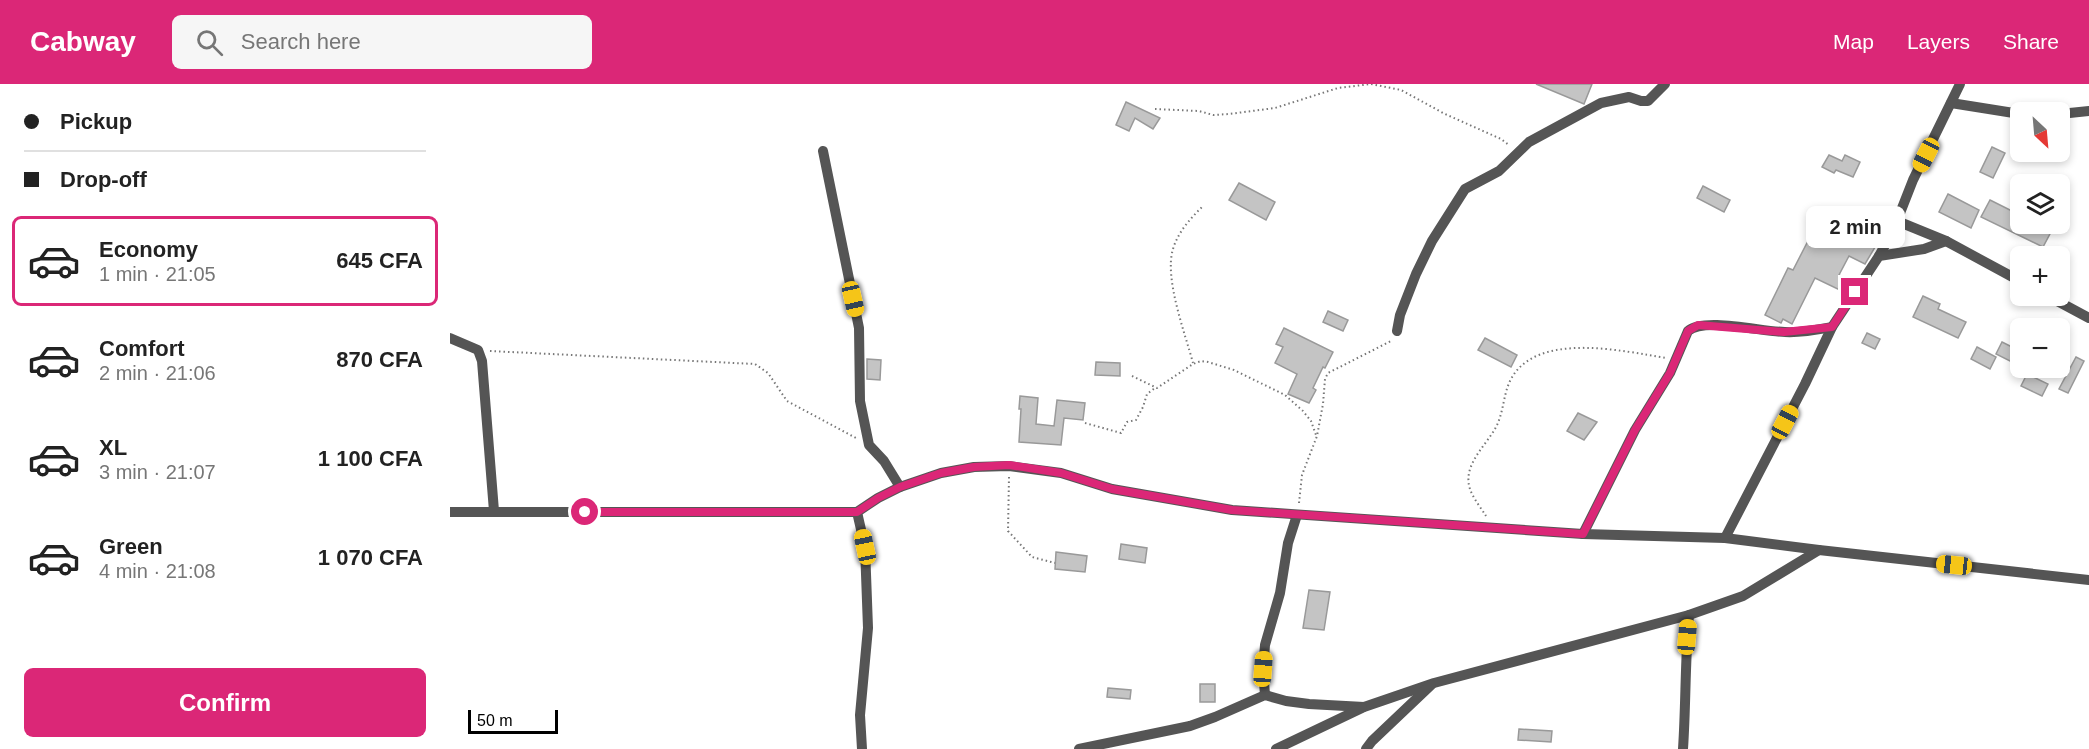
<!DOCTYPE html>
<meta charset="utf-8">
<style>
body{margin:0;font-family:Arial,sans-serif;background:#f6f6f6;color:#222;height:100vh;display:flex;flex-direction:column;font-size:22px;white-space:nowrap}
*{box-sizing:border-box;margin:0}
p{font-size:20px;color:#767676}
.icon{flex:none;width:33px;height:33px;fill:none;stroke:currentColor;stroke-width:2;stroke-linecap:round;stroke-linejoin:round}
.map{position:relative;flex:1;overflow:hidden}
.drawer{display:flex;flex-direction:column;background:#fff;width:450px}
.drawer>*{flex:none}
.banner{display:grid;align-content:center;height:132px;padding:0 24px;background:#fff}
.needle{width:39px;rotate:154deg}
.controls{position:absolute;left:1560px;top:18px;display:grid;gap:12px}
.controls a{display:grid;place-items:center;width:60px;height:60px;border-radius:9px;background:#fff;box-shadow:0 3px 9px #0003;font-size:30px}
.scale{position:absolute;left:18px;bottom:15px;width:90px;box-sizing:border-box;padding-left:6px;border:3px solid #000;border-top:0;font-size:16px;line-height:21px;white-space:nowrap;color:#000;-webkit-text-stroke:4px #fff;paint-order:stroke}
.end{position:absolute;width:27px;height:27px;margin:-14px;border:8px solid #db2777;background:#fff;box-shadow:0 0 0 3px #fff}
.from{border-radius:50%}
.bubble{position:absolute;height:42px;border-radius:9px;background:#fff;box-shadow:0 3px 9px #0003;font-size:20px;font-weight:700;line-height:42px;text-align:center}
.car{position:absolute;width:18px;height:36px;margin:-18px -9px;border-radius:8px;box-shadow:0 0 4px 2px #0007;background:linear-gradient(#f5c518 24%,#345 0 40%,#f5c518 0 76%,#345 0 86%,#f5c518 0)}
.banner b{display:flex;align-items:center;gap:21px;height:57px;font-size:22px}
.banner b+b{border-top:2px solid #e0e0e0}
.banner i{width:15px;height:15px;background:#222}
ul{padding:0;list-style:none}
li{display:flex;align-items:center;gap:18px;height:90px;margin:0 12px 9px;padding:0 12px;border:3px solid transparent;border-radius:9px}
li div{flex:1}
li b{display:block;font-size:22px}
li em{font-style:normal;font-weight:700}
li.current{border-color:#db2777}
li>.icon{width:54px;height:54px;stroke-width:1.5}
.action{display:flex;gap:12px;margin-top:auto;padding:12px 24px}
.action a{flex:1;height:69px;border-radius:9px;background:#db2777;color:#fff;font-size:24px;font-weight:700;line-height:69px;text-align:center}
header{display:flex;align-items:center;gap:36px;box-sizing:border-box;height:84px;padding:0 30px;background:#db2777;color:#fff}
header strong{font-size:28px}
nav{display:flex;gap:33px;margin-inline-start:auto;font-size:21px}
.search{width:420px;height:54px;background:#f6f6f6;display:flex;align-items:center;gap:15px;box-sizing:border-box;padding:0 21px;border-radius:9px;color:#767676;font-size:22px}
main{display:flex;flex:1;min-height:0}
.map>svg:first-child{display:block}
.building{fill:#c4c4c4;stroke:#999;stroke-width:1.5}
.lines{fill:none;stroke-linecap:round;stroke-linejoin:round}
.path{stroke:#777;stroke-width:2;stroke-dasharray:1.5 3;stroke-linecap:butt}
.minor{stroke:#555;stroke-width:10}
.route{stroke:#db2777;stroke-width:8}
</style>
<header>
<strong>Cabway</strong>
<div class="search"><svg class="icon" aria-label="search" viewBox="0 0 24 24"><circle cx="10" cy="10" r="6"/><path d="M15 15l6 6"/></svg>Search here</div>
<nav><a>Map</a><a>Layers</a><a>Share</a></nav>
</header>
<main>
<section class="drawer">
<div class="banner">
<b><i class="from"></i>Pickup</b>
<b><i></i>Drop-off</b>
</div>
<ul>
<li class="current"><svg class="icon" aria-label="car" viewBox="0 0 24 24"><path d="M5 17H2v-5l4-1 3-4h7l3 4 3 1v5h-3M9 17h6M6 11h13"/><circle cx="7" cy="17" r="2"/><circle cx="17" cy="17" r="2"/></svg><div><b>Economy</b><p>1 min · 21:05</p></div><em>645 CFA</em></li>
<li><svg class="icon" aria-label="car" viewBox="0 0 24 24"><path d="M5 17H2v-5l4-1 3-4h7l3 4 3 1v5h-3M9 17h6M6 11h13"/><circle cx="7" cy="17" r="2"/><circle cx="17" cy="17" r="2"/></svg><div><b>Comfort</b><p>2 min · 21:06</p></div><em>870 CFA</em></li>
<li><svg class="icon" aria-label="car" viewBox="0 0 24 24"><path d="M5 17H2v-5l4-1 3-4h7l3 4 3 1v5h-3M9 17h6M6 11h13"/><circle cx="7" cy="17" r="2"/><circle cx="17" cy="17" r="2"/></svg><div><b>XL</b><p>3 min · 21:07</p></div><em>1 100 CFA</em></li>
<li><svg class="icon" aria-label="car" viewBox="0 0 24 24"><path d="M5 17H2v-5l4-1 3-4h7l3 4 3 1v5h-3M9 17h6M6 11h13"/><circle cx="7" cy="17" r="2"/><circle cx="17" cy="17" r="2"/></svg><div><b>Green</b><p>4 min · 21:08</p></div><em>1 070 CFA</em></li>
</ul>
<div class="action"><a>Confirm</a></div>
</section>
<div class="map">
<svg width="1639" height="665" viewBox="0 0 1639 665">
<rect width="100%" height="100%" fill="#fff"/>
<g class="building">
<path d="M1086 0H1142L1134 20Z"/>
<path d="M676 18 710 34 703 45 685 34 679 47 666 41Z"/>
<path d="M1542 63 1555 69 1543 94 1530 88Z"/>
<path d="M1379 71 1392 77 1395 71 1410 78 1403 93 1386 86 1384 89 1372 83Z"/>
<path d="M789 99 825 118 816 136 779 116Z"/>
<path d="M1253 102 1280 116 1274 128 1247 114Z"/>
<path d="M1498 110 1529 126 1521 144 1489 128Z"/>
<path d="M1540 116 1570 131V140H1589L1602 146 1593 163 1531 133Z"/>
<path d="M1387 127 1434 148 1415 180 1399 172 1389 191 1399 196 1394 208 1365 194 1342 240 1333 235 1331 239 1315 231 1338 184 1343 186 1359 155 1371 161Z"/>
<path d="M1473 212 1490 220 1488 225 1516 238 1508 254 1463 233Z"/>
<path d="M878 227 898 236 893 247 873 238Z"/>
<path d="M834 244 883 268 875 284 873 283 863 304 866 306 859 319 838 310 847 290 825 279 833 263 826 260Z"/>
<path d="M1417 249 1430 255 1425 265 1412 259Z"/>
<path d="M1035 254 1067 271 1061 283 1028 266Z"/>
<path d="M1552 258 1570 267V282L1546 270Z"/>
<path d="M1527 263 1546 273 1540 285 1521 275Z"/>
<path d="M1626 273 1634 277 1618 309 1609 305Z"/>
<path d="M417 275 431 276 430 296 417 295Z"/>
<path d="M646 278 670 279V292L645 291Z"/>
<path d="M1577 290 1598 300 1592 312 1571 302Z"/>
<path d="M570 312 588 314 586 340 604 342 607 316 635 319 633 336 614 334 611 361 569 358 571 325H569Z"/>
<path d="M1128 329 1147 338 1134 356 1117 347Z"/>
<path d="M671 460 697 464 695 479 669 475Z"/>
<path d="M606 468 637 472 635 488 605 485Z"/>
<path d="M859 506 880 508 874 546 853 544Z"/>
<rect x="750" y="600" width="15" height="18"/>
<path d="M658 604 681 606 680 615 657 613Z"/>
<path d="M1069 645 1102 647 1101 658 1068 656Z"/>
</g>
<g class="lines">
<g class="path">
<path d="M705 25 749 27 763 31 779 30 825 24 888 4 921 0 951 6 995 30 1051 55 1059 61"/>
<path d="M40 267 305 280 318 289 337 317 406 354"/>
<path d="M743 279C735 249 714 194 723 165 728 148 740 135 752 123"/>
<path d="M682 292 707 304 743 280 751 277 758 278 784 286 835 311 853 327 861 337 866 351"/>
<path d="M635 339 671 349 677 338 686 336 693 323 697 310 705 304"/>
<path d="M559 393 558 447 582 473 605 479"/>
<path d="M849 419 852 391 867 352 873 320 875 295 878 289 941 257"/>
<path d="M1036 432C1031 424 1023 414 1020 405 1012 381 1036 362 1046 343 1054 328 1053 310 1061 295 1087 247 1173 267 1216 274"/>
</g>
<g class="minor">
<path d="M1501 19 1570 30"/>
<path d="M1610 30 1639 27"/>
<path d="M373 67 409 244 410 317 419 361 434 377 450 403"/>
<path d="M1447 137 1496 157"/>
<path d="M1429 172 1443 147 1463 96 1510 0"/>
<path d="M1598 212 1639 234"/>
<path d="M947 247 950 231 966 190 982 157 1015 105 1049 87 1079 58 1151 19 1179 13 1191 17H1198L1215 0"/>
<path d="M0 254 28 266 32 277 44 427"/>
<path d="M0 428H407L428 414 450 403 491 389 524 383 559 382 611 389 662 405 782 426 1133 450 1275 454 1369 466 1639 496"/>
<path d="M407 428 415 463 418 544 410 631 412 665"/>
<path d="M1133 450 1185 346 1220 289 1238 247C1254 233 1313 248 1335 248 1351 249 1366 246 1382 243"/>
<path d="M1275 454 1355 300 1382 243 1429 172 1474 165 1496 157 1570 197"/>
<path d="M815 611 813 585 815 561 830 509 838 459 847 431"/>
<path d="M629 665 740 642 765 633 815 611 836 617 859 620 914 623 984 599 1239 531 1293 512 1369 466"/>
<path d="M826 665 912 624"/>
<path d="M916 665 922 657 981 601"/>
<path d="M1233 665C1236 620 1235 576 1239 531"/>
</g>
</g>
<g class="lines">
<path class="route" d="M135 428H407L428 414 450 403 491 389 524 383 559 381 611 389 662 405 782 426 1133 450 1185 346 1220 289 1238 247 1248 241 1334 248 1382 243 1405 208"/>
</g>
</svg>
<div class="controls">
<a><svg class="needle" viewBox="-14 -14 28 28"><path d="M0-13l5 13h-10z" fill="#e53935"/><path d="M0 13l5-13h-10z" fill="#767676"/></svg></a>
<a><svg class="icon" aria-label="layers" viewBox="0 0 24 24"><path d="M12 4l9 5-9 5-9-5zM3 14l9 5 9-5"/></svg></a>
<a>+</a>
<a>−</a>
</div>
<div class="scale">50 m</div>
<i class="end from" style="left:135px;top:428px"></i>
<i class="end" style="left:1405px;top:208px"></i>
<div class="bubble" style="left:1356px;top:122px;width:99px">2 min</div>
<i class="car" style="left:1476px;top:71px;rotate:207deg"></i>
<i class="car" style="left:403px;top:215px;rotate:167deg"></i>
<i class="car" style="left:1335px;top:338px;rotate:28deg"></i>
<i class="car" style="left:415px;top:463px;rotate:348deg"></i>
<i class="car" style="left:1504px;top:481px;rotate:276deg"></i>
<i class="car" style="left:1237px;top:553px;rotate:5deg"></i>
<i class="car" style="left:813px;top:585px;rotate:4deg"></i>
</div>
</main>
